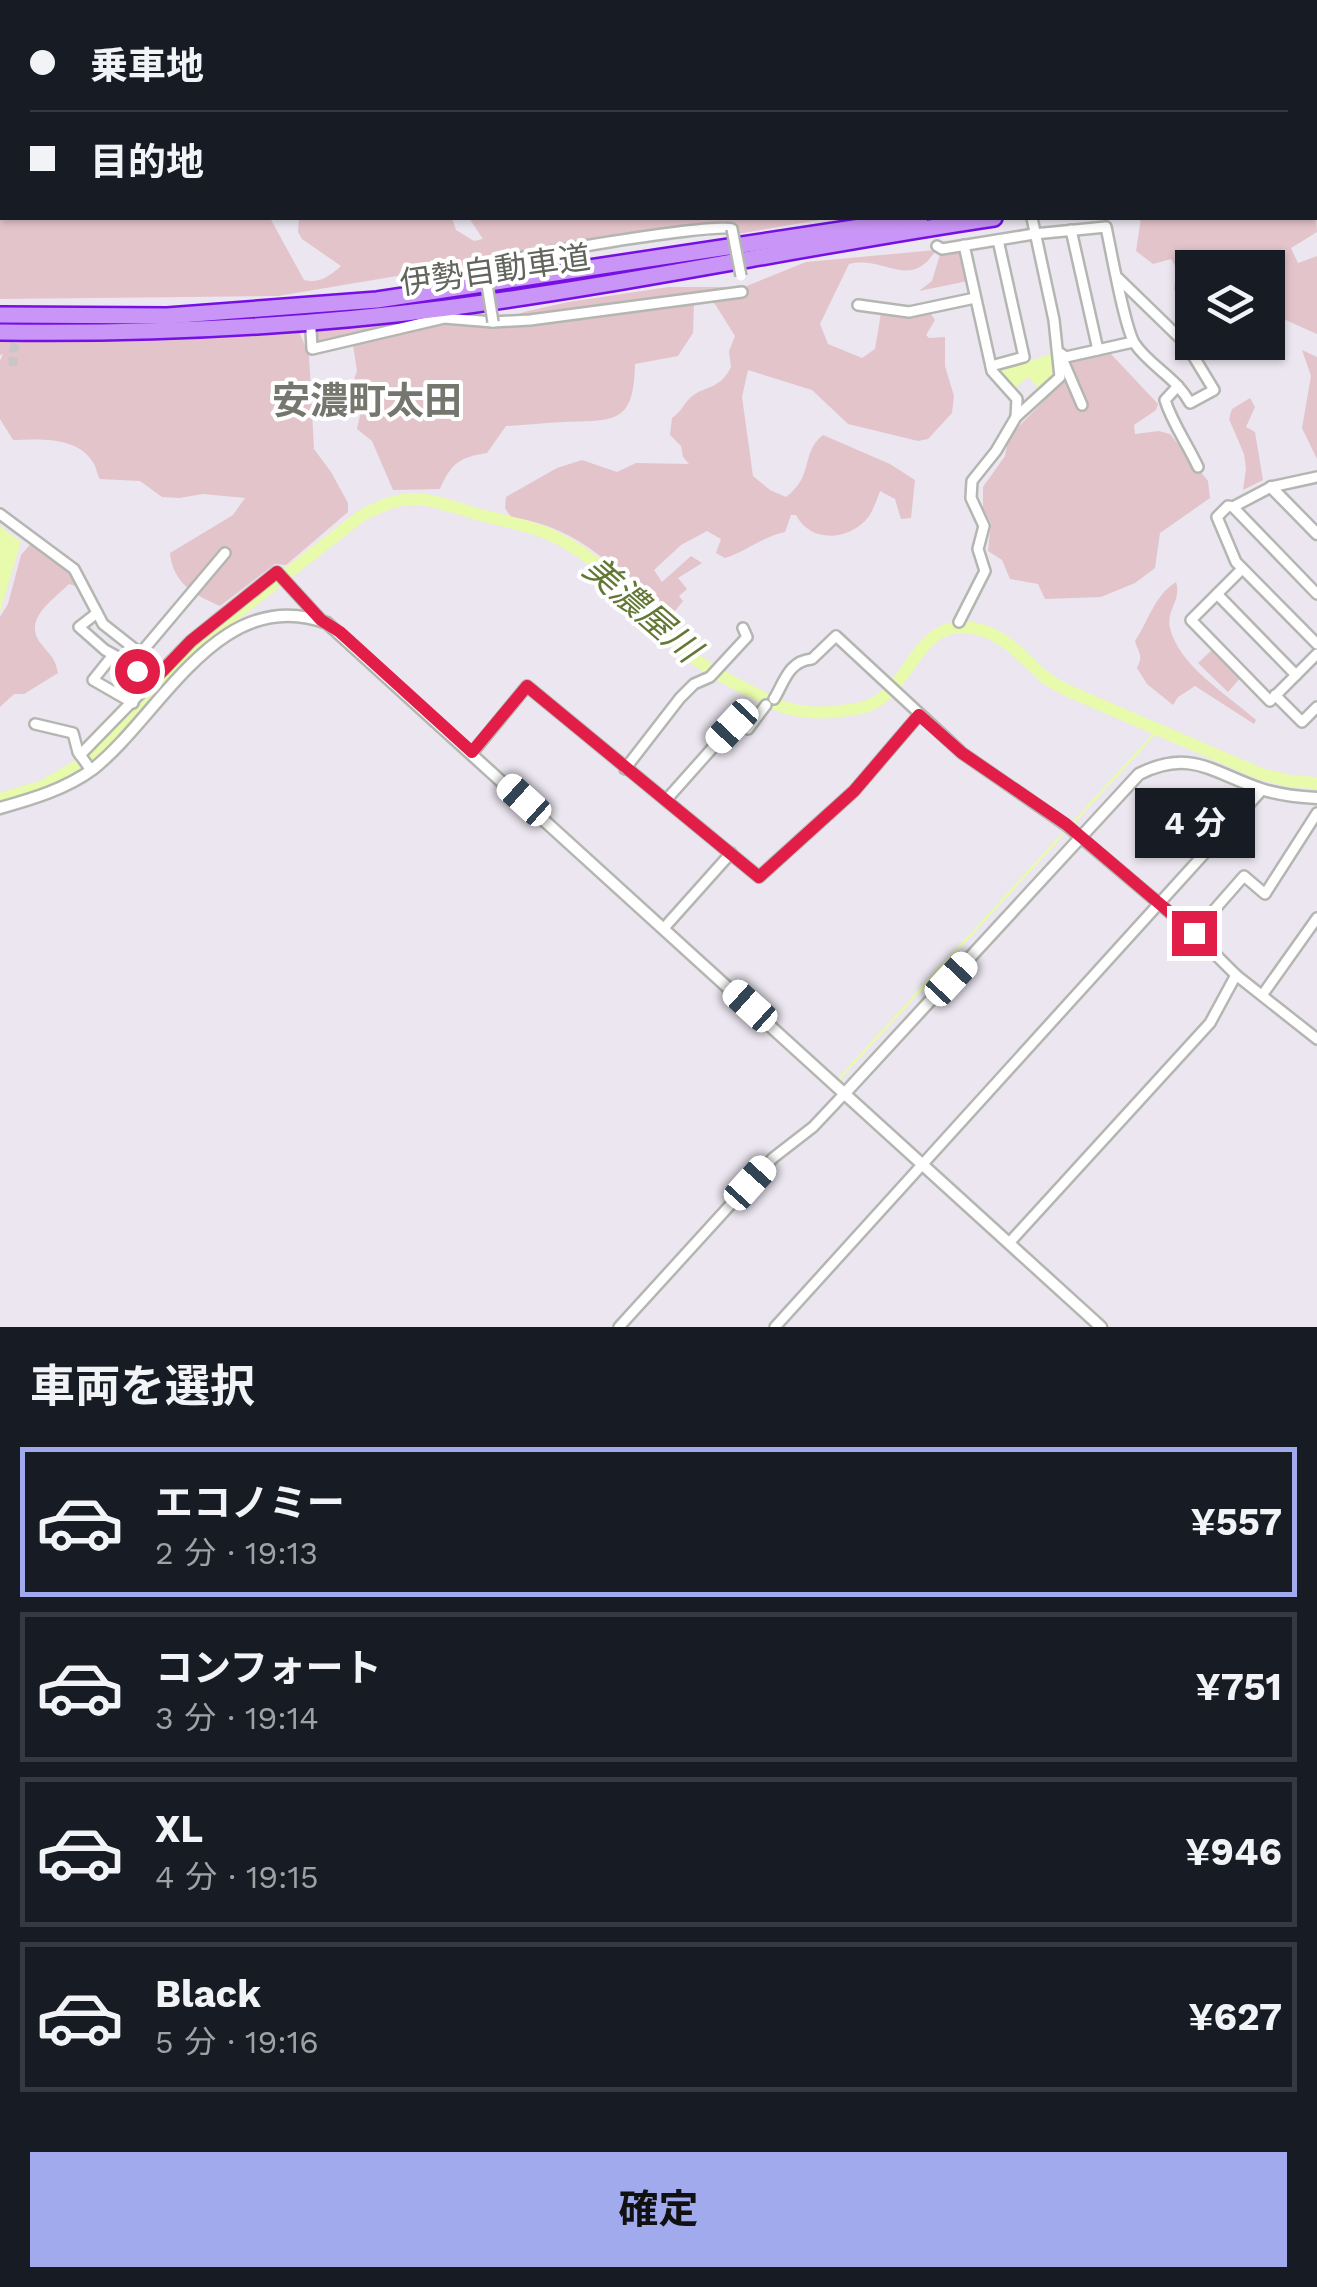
<!DOCTYPE html>
<html lang="ja">
<meta charset="utf-8">
<style>
body{margin:0;font-family:"Work Sans","Noto Sans JP",sans-serif;background:#20242c;color:#f1f3f6;height:100vh;display:flex;flex-direction:column;font-size:38px;white-space:nowrap}
*{box-sizing:border-box;margin:0}
p{font-size:32px;color:#9ea1a6}
.icon{flex:none;width:55px;height:55px;fill:none;stroke:currentColor;stroke-width:2;stroke-linecap:round;stroke-linejoin:round}
.map{position:relative;height:1327px;overflow:hidden}
.side{display:flex;flex-direction:column;background:#171b24;flex:1}
.side>*{flex:none}
.hud{position:absolute;left:0px;top:0px;width:1318px;height:220px;box-shadow:0 2px 8px #0004;display:grid;align-content:center;height:220px;padding:0 30px;background:#171b24}
.buttons{position:absolute;left:1175px;top:250px;display:grid;gap:20px}
.buttons a{display:grid;place-items:center;width:110px;height:110px;border-radius:0px;background:#171b24;box-shadow:0 2px 8px #0004;font-size:50px}
.end{position:absolute;width:45px;height:45px;margin:-22px;border:12px solid #e11d48;background:#fff;box-shadow:0 0 0 5px #fff}
.from{border-radius:50%}
.bubble{position:absolute;height:70px;border-radius:0px;background:#171b24;box-shadow:0 2px 8px #0004;font-size:32px;font-weight:700;line-height:70px;text-align:center}
.car{position:absolute;width:30px;height:60px;margin:-30px -15px;border-radius:12px;box-shadow:0 0 8px 2px #0007;background:linear-gradient(#fff 24%,#345 0 40%,#fff 0 76%,#345 0 86%,#fff 0)}
.hud b{display:flex;align-items:center;gap:35px;height:95px;font-size:38px}
.hud b+b{border-top:2px solid #363941}
.hud i{width:25px;height:25px;background:#f1f3f6}
ul{padding:0;list-style:none}
li{display:flex;align-items:center;gap:30px;height:150px;margin:0 20px 15px;padding:0 10px;border:5px solid #363941;border-radius:0px}
li div{flex:1}
li b{display:block;font-size:38px}
li em{font-style:normal;font-weight:700}
li.current{border-color:#a0aaec}
li>.icon{width:90px;height:90px;stroke-width:1.5}
h2{padding:0 30px;font-size:45px;line-height:120px}
.action{display:flex;gap:20px;margin-top:auto;padding:20px 30px}
.action a{flex:1;height:115px;border-radius:0px;background:#a0aaec;color:#111;font-size:40px;font-weight:700;line-height:115px;text-align:center}
.map>svg:first-child{display:block}
.green{fill:#e4c4cb}
.water{fill:#e8faab}
.lines{fill:none;stroke-linecap:round;stroke-linejoin:round}
.stream{stroke:#e8faab;stroke-width:2.5}
.river{stroke:#e8faab;stroke-width:12}
.minor-tunnel{stroke:#c9c6ca;stroke-width:9;stroke-dasharray:9 4.5;stroke-linecap:butt}
.minor-casing{stroke:#b4b7b1;stroke-width:14}
.tertiary-casing{stroke:#b4b7b1;stroke-width:15}
.motorway-casing{stroke:#750fe6;stroke-width:20}
.minor{stroke:#fff;stroke-width:9}
.tertiary{stroke:#fff;stroke-width:10}
.motorway{stroke:#c995f6;stroke-width:15}
.minor-bridge-casing{stroke:#b4b7b1;stroke-width:14;stroke-linecap:butt}
.minor-bridge{stroke:#fff;stroke-width:9}
.route{stroke:#e11d48;stroke-width:12}
.labels{text-anchor:middle;dominant-baseline:central;stroke-width:8;stroke-linejoin:round;paint-order:stroke}
.street-label{font-size:32px;fill:#62655d;stroke:#fff}
.water-label{font-size:35px;font-style:italic;fill:#647836;stroke:#fff}
.quarter-label{font-size:38px;font-weight:bold;fill:#75776e;stroke:#fff}
</style>
<div class="map">
<svg width="1317" height="1327" viewBox="0 0 1317 1327">
<rect width="100%" height="100%" fill="#ebe6ef"/>
<g class="green">
<path d="M0 0H347L2 2V218H270L304 280C319 284 330 276 341 266L302 239 298 232 299 218H452L456 230 474 241 483 239 469 218H831L738 234 725 221 278 296 0 299Z"/>
<path d="M384 0H916L920 2H383Z"/>
<path d="M1315 195 1317 232 1291 248 1298 263 1317 256V334L1279 317 1268 324V268H1192V324L1174 289 1177 269 1171 259 1153 264 1136 251 1141 218H1315Z"/>
<path d="M936 250C910 292 885 255 849 264L820 324 828 344 862 358 875 349 881 313 912 315 929 311 935 320 926 335 929 338 945 337V366L954 396 952 413 928 439 918 441 848 424 812 390 748 370 742 397 753 476 770 490 786 497C815 475 800 453 823 435L890 464 915 480 911 518 901 519 895 499 880 491C876 501 873 513 865 521 845 541 810 542 796 515H791L785 532C762 537 747 551 725 558L716 553 721 539 707 531 681 545 654 570 662 582 691 556 702 563 678 578 687 589 679 596 683 601 667 621C618 570 583 528 511 517L505 508 506 497 557 468 582 460 617 472 636 463 689 464 683 457 681 446 670 435 672 418C681 412 683 405 690 398 704 385 719 391 731 367L729 351 735 336 715 304 705 299 694 303 693 333 678 356 635 364C634 425 614 420 563 422 544 423 525 425 506 426L487 453C460 457 451 463 440 489L393 490 372 441 357 429 361 411 353 382 357 371 352 338 318 345 316 329 414 317 489 326 524 312 568 302 669 287H744L806 262Z"/>
<path d="M957 250 961 253 968 281 919 291 932 281 941 251Z"/>
<path d="M299 331 309 356 314 449 331 472 348 503V512L286 565 275 564 220 606C195 595 173 584 170 553L233 515 245 498 203 494 179 498 162 497 140 481 100 479C97 475 97 469 94 464 79 436 40 439 13 440L0 419V361L3 354 0 355V339L177 338Z"/>
<path d="M1302 350 1317 357V459L1302 428 1311 376Z"/>
<path d="M1110 353 1158 404 1156 410 1134 425 1135 434 1159 431 1170 434 1208 481 1210 498 1160 533 1155 568 1135 583 1101 597 1045 599 1038 584 1010 579 1002 560 988 551 991 523 983 508V487L1005 456 1009 436 1068 377 1073 359Z"/>
<path d="M1250 398 1255 407 1246 427 1255 432 1263 480 1243 490 1246 469 1244 454 1229 419 1232 409Z"/>
<path d="M35 539 78 578V587L69 584C52 601 21 620 42 645 51 656 55 658 58 673L24 694H14L0 707V617L8 604 21 555Z"/>
<path d="M1176 582C1182 600 1166 610 1170 628 1179 666 1228 695 1256 720L1254 724 1195 686 1178 697 1173 705 1147 684 1137 668C1144 654 1138 653 1135 641 1149 620 1154 596 1176 582Z"/>
<path d="M1214 648 1242 676 1228 692 1198 663Z"/>
</g>
<g class="water">
<path d="M1051 354 1053 376 1040 389 1028 377 1016 387 999 371Z"/>
<path d="M0 526 21 542 0 612Z"/>
</g>
<g class="lines">
<path class="stream" d="M837 1081 1158 730"/>
<path class="river" d="M0 799 43 786 81 764 116 734 196 645 361 516C410 489 426 499 477 514 503 521 533 526 557 538 611 564 649 620 694 658 713 673 738 685 760 696 785 710 803 714 832 712 846 710 863 710 876 702 912 681 920 618 973 628 1004 634 1018 653 1040 673 1052 684 1065 690 1080 696L1261 774 1290 781 1317 783"/>
<path class="minor-tunnel" d="M13 366V351L33 303"/>
<g class="minor-casing">
<g id="minor">
<path d="M1154 0V2"/>
<path d="M1194 0V2"/>
<path d="M1231 0V2"/>
<path d="M1270 0V2"/>
<path d="M1104 2 1140 0"/>
<path d="M1315 150H1317"/>
<path d="M1071 230 1098 350"/>
<path d="M964 245 992 371 1017 399 1016 417"/>
<path d="M937 246 942 249 1034 234 1106 227C1111 250 1125 330 1135 344 1150 366 1177 378 1190 403L1214 390 1186 344 1118 278"/>
<path d="M484 266C510 257 717 222 732 229"/>
<path d="M858 305 909 312 975 298"/>
<path d="M311 330 312 349 444 318 493 322 530 320 742 292"/>
<path d="M1060 353 1066 357 1133 342"/>
<path d="M1061 356 1082 405"/>
<path d="M991 366 1024 357 998 240"/>
<path d="M1178 386 1165 400C1173 425 1187 443 1198 467"/>
<path d="M1233 507 1271 487 1317 477"/>
<path d="M0 514 74 569 103 624 141 654"/>
<path d="M1242 569 1191 620 1270 701 1317 654"/>
<path d="M1217 594 1296 675"/>
<path d="M1317 594 1233 507 1228 506 1217 517 1236 562 1317 644"/>
<path d="M97 613 79 627 105 650 136 667"/>
<path d="M959 622 985 571 978 549 984 526 971 498 972 481 996 451 1016 417 1060 377 1054 320 1032 218"/>
<path d="M113 655 93 680 133 703"/>
<path d="M151 683 137 671 134 661 225 553"/>
<path d="M1275 695 1302 722 1317 707"/>
<path d="M774 699C784 683 788 661 812 659L836 636 962 753 1066 825 1194 933 1236 975 1317 1039"/>
<path d="M35 724 73 733 78 752 91 770"/>
<path d="M472 753 527 686 759 877 854 791 919 715"/>
<path d="M80 755 191 641 277 572 321 620"/>
<path d="M625 769 680 698 694 684 710 677 747 637 743 628"/>
<path d="M667 799 732 726 739 724 748 729 766 705"/>
<path d="M664 928 731 853"/>
<path d="M1194 933 1244 876 1265 894 1317 813"/>
<path d="M1263 994 1317 918"/>
<path d="M1009 1243 1210 1023 1236 975"/>
<path d="M619 1327 773 1158 813 1127 846 1092"/>
<path d="M775 1327 1262 790"/>
</g>
</g>
<g class="tertiary-casing">
<g id="tertiary">
<path d="M1015 2 1022 0"/>
<path d="M1271 487 1317 534"/>
<path d="M0 808C32 799 66 789 93 769 162 714 219 583 327 623L1101 1327"/>
<path d="M846 1092 1139 774C1191 748 1213 773 1261 789 1279 795 1298 797 1317 798"/>
</g>
</g>
<g class="motorway-casing">
<g id="motorway">
<path d="M1315 175H1317"/>
<path d="M1315 187H1317"/>
<path d="M0 315 167 316 377 300 920 218"/>
<path d="M0 332C150 334 298 327 447 308 630 284 811 245 994 218"/>
</g>
</g>
<use href="#minor" class="minor"/>
<use href="#tertiary" class="tertiary"/>
<use href="#motorway" class="motorway"/>
<g class="minor-bridge-casing">
<g id="minor-bridge">
<path d="M732 229 741 276"/>
<path d="M484 266 493 322"/>
</g>
</g>
<use href="#minor-bridge" class="minor-bridge"/>
</g>
<g class="lines">
<path class="route" d="M137 671 151 683 191 641 277 572 321 620 340 632 472 752 527 686 759 877 854 791 919 715 962 753 1066 824 1194 933"/>
</g>
<g class="labels">
<g class="street-label">
<text transform="translate(495 270) rotate(-8)">伊勢自動車道</text>
</g>
<g class="water-label">
<text transform="translate(642 609) rotate(41)">美濃屋川</text>
</g>
<g class="quarter-label">
<text x="367" y="401">安濃町太田</text>
</g>
</g>
</svg>
<div class="buttons">
<a><svg class="icon" aria-label="layers" viewBox="0 0 24 24"><path d="M12 4l9 5-9 5-9-5zM3 14l9 5 9-5"/></svg></a>
</div>
<i class="end from" style="left:137px;top:671px"></i>
<i class="end" style="left:1194px;top:933px"></i>
<div class="bubble" style="left:1135px;top:788px;width:120px">4 分</div>
<i class="car" style="left:732px;top:726px;rotate:223deg"></i>
<i class="car" style="left:524px;top:800px;rotate:312deg"></i>
<i class="car" style="left:951px;top:979px;rotate:43deg"></i>
<i class="car" style="left:750px;top:1006px;rotate:312deg"></i>
<i class="car" style="left:750px;top:1183px;rotate:42deg"></i>
<div class="hud">
<b><i class="from"></i>乗車地</b>
<b><i></i>目的地</b>
</div>
</div>
<section class="side">
<h2>車両を選択</h2>
<ul>
<li class="current"><svg class="icon" aria-label="car" viewBox="0 0 24 24"><path d="M5 17H2v-5l4-1 3-4h7l3 4 3 1v5h-3M9 17h6M6 11h13"/><circle cx="7" cy="17" r="2"/><circle cx="17" cy="17" r="2"/></svg><div><b>エコノミー</b><p>2 分 · 19:13</p></div><em>¥557</em></li>
<li><svg class="icon" aria-label="car" viewBox="0 0 24 24"><path d="M5 17H2v-5l4-1 3-4h7l3 4 3 1v5h-3M9 17h6M6 11h13"/><circle cx="7" cy="17" r="2"/><circle cx="17" cy="17" r="2"/></svg><div><b>コンフォート</b><p>3 分 · 19:14</p></div><em>¥751</em></li>
<li><svg class="icon" aria-label="car" viewBox="0 0 24 24"><path d="M5 17H2v-5l4-1 3-4h7l3 4 3 1v5h-3M9 17h6M6 11h13"/><circle cx="7" cy="17" r="2"/><circle cx="17" cy="17" r="2"/></svg><div><b>XL</b><p>4 分 · 19:15</p></div><em>¥946</em></li>
<li><svg class="icon" aria-label="car" viewBox="0 0 24 24"><path d="M5 17H2v-5l4-1 3-4h7l3 4 3 1v5h-3M9 17h6M6 11h13"/><circle cx="7" cy="17" r="2"/><circle cx="17" cy="17" r="2"/></svg><div><b>Black</b><p>5 分 · 19:16</p></div><em>¥627</em></li>
</ul>
<div class="action"><a>確定</a></div>
</section>
